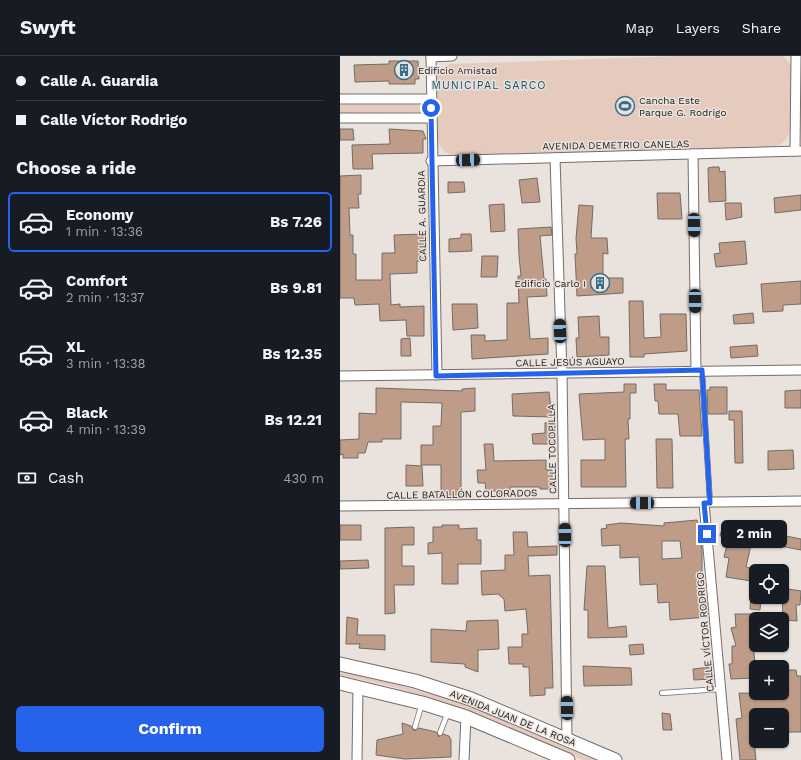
<!DOCTYPE html>
<meta charset="utf-8">
<style>
body{margin:0;font-family:"Work Sans",sans-serif;background:#242831;color:#f1f3f6;height:100vh;display:flex;flex-direction:column;font-size:15px;white-space:nowrap}
*{box-sizing:border-box;margin:0}
p{font-size:13px;color:#9ea1a6}
.icon{flex:none;width:22px;height:22px;fill:none;stroke:currentColor;stroke-width:2;stroke-linecap:round;stroke-linejoin:round}
.map{position:relative;flex:1;overflow:hidden}
.drawer{display:flex;flex-direction:column;background:#171b24;width:340px}
.drawer>*{flex:none}
.banner{display:grid;align-content:center;height:88px;padding:0 16px;background:#171b24}
.buttons{position:absolute;left:409px;top:508px;display:grid;gap:8px}
.buttons a{display:grid;place-items:center;width:40px;height:40px;border-radius:6px;background:#171b24;box-shadow:0 1px 3px #0004;font-size:20px}
.end{position:absolute;width:18px;height:18px;margin:-9px;border:5px solid #2563eb;background:#fff;box-shadow:0 0 0 2px #fff}
.from{border-radius:50%}
.bubble{position:absolute;height:28px;border-radius:6px;background:#171b24;box-shadow:0 1px 3px #0004;font-size:13px;font-weight:700;line-height:28px;text-align:center}
.car{position:absolute;width:12px;height:24px;margin:-12px -6px;border-radius:5px;box-shadow:0 0 3px 1px #0007;background:linear-gradient(#222 24%,#8ab4d8 0 40%,#222 0 76%,#8ab4d8 0 86%,#222 0)}
.banner b{display:flex;align-items:center;gap:14px;height:38px;font-size:15px}
.banner b+b{border-top:1px solid #363941}
.banner i{width:10px;height:10px;background:#f1f3f6}
ul{padding:0;list-style:none}
li{display:flex;align-items:center;gap:12px;height:60px;margin:0 8px 6px;padding:0 8px;border:2px solid transparent;border-radius:6px}
li div{flex:1}
li b{display:block;font-size:15px}
li em{font-style:normal;font-weight:700}
li.active{border-color:#2563eb}
li>.icon{width:36px;height:36px;stroke-width:1.5}
h2{padding:0 16px;font-size:18px;line-height:48px}
.pay{display:flex;align-items:center;gap:10px;height:44px;padding:0 16px;font-size:15px}
.pay p{margin-inline-start:auto}
.button{display:flex;gap:8px;margin-top:auto;padding:8px 16px}
.button a{flex:1;height:46px;border-radius:6px;background:#2563eb;color:#fff;font-size:16px;font-weight:700;line-height:46px;text-align:center}
header{display:flex;align-items:center;gap:24px;box-sizing:border-box;height:56px;padding:0 20px;background:#171b24;border-bottom:1px solid #363941}
header strong{font-size:19px}
nav{display:flex;gap:22px;margin-inline-start:auto;font-size:14px}
main{display:flex;flex:1;min-height:0}
.map>svg:first-child{display:block}
.green{fill:#e4cbbd}
.building{fill:#be9c87;stroke:#726b66;fill-rule:evenodd}
.lines{fill:none;stroke-linecap:round;stroke-linejoin:round}
.service-casing{stroke:#746d69;stroke-width:6}
.minor-casing{stroke:#746d69;stroke-width:11}
.secondary-casing{stroke:#746d69;stroke-width:15}
.service{stroke:#fff;stroke-width:4.5}
.minor{stroke:#fff;stroke-width:9}
.secondary{stroke:#fff;stroke-width:13}
.route{stroke:#2563eb;stroke-width:5}
.labels{text-anchor:middle;dominant-baseline:central;stroke-width:3;stroke-linejoin:round;paint-order:stroke}
.poi-label{font-size:10px;fill:#1d1a19;stroke:#eae2dd;text-anchor:start}
.street-label{font-size:10px;fill:#1d1a19;stroke:#eae2dd}
.neighbourhood-label{font-size:11px;letter-spacing:1px;fill:#115572;stroke:#eae2dd}
</style>
<header>
<strong>Swyft</strong>
<nav><a>Map</a><a>Layers</a><a>Share</a></nav>
</header>
<main>
<section class="drawer">
<div class="banner">
<b><i class="from"></i>Calle A. Guardia</b>
<b><i></i>Calle Víctor Rodrigo</b>
</div>
<h2>Choose a ride</h2>
<ul>
<li class="active"><svg class="icon" aria-label="car" viewBox="0 0 24 24"><path d="M5 17H2v-5l4-1 3-4h7l3 4 3 1v5h-3M9 17h6M6 11h13"/><circle cx="7" cy="17" r="2"/><circle cx="17" cy="17" r="2"/></svg><div><b>Economy</b><p>1 min · 13:36</p></div><em>Bs 7.26</em></li>
<li><svg class="icon" aria-label="car" viewBox="0 0 24 24"><path d="M5 17H2v-5l4-1 3-4h7l3 4 3 1v5h-3M9 17h6M6 11h13"/><circle cx="7" cy="17" r="2"/><circle cx="17" cy="17" r="2"/></svg><div><b>Comfort</b><p>2 min · 13:37</p></div><em>Bs 9.81</em></li>
<li><svg class="icon" aria-label="car" viewBox="0 0 24 24"><path d="M5 17H2v-5l4-1 3-4h7l3 4 3 1v5h-3M9 17h6M6 11h13"/><circle cx="7" cy="17" r="2"/><circle cx="17" cy="17" r="2"/></svg><div><b>XL</b><p>3 min · 13:38</p></div><em>Bs 12.35</em></li>
<li><svg class="icon" aria-label="car" viewBox="0 0 24 24"><path d="M5 17H2v-5l4-1 3-4h7l3 4 3 1v5h-3M9 17h6M6 11h13"/><circle cx="7" cy="17" r="2"/><circle cx="17" cy="17" r="2"/></svg><div><b>Black</b><p>4 min · 13:39</p></div><em>Bs 12.21</em></li>
</ul>
<div class="pay"><svg class="icon" aria-label="cash" viewBox="0 0 24 24"><path d="M3 7h18v10H3z"/><circle cx="12" cy="12" r="2"/></svg>Cash<p>430 m</p></div>
<div class="button"><a>Confirm</a></div>
</section>
<div class="map">
<svg width="461" height="704" viewBox="0 0 461 704">
<rect width="100%" height="100%" fill="#eae2dd"/>
<g class="green">
<path d="M340 0H442L447 3 451 10 450 74C447 85 442 89 431 91L115 99C105 98 102 94 98 86L97 20 99 15 109 8Z"/>
<path d="M0 49H80L81 56 0 57Z"/>
<path d="M0 615 34 622 128 649 255 704H243C194 683 145 659 94 643 63 633 32 625 0 619Z"/>
</g>
<g class="building">
<path d="M49 5H78L79 23H75V28H49V25L15 26 14 9 49 8Z"/>
<path d="M0 73H13L14 84H0Z"/>
<path d="M49 73 83 75 86 83H83V97L32 98 33 113H13L12 89 50 88Z"/>
<path d="M373 111H379L380 116 385 115 386 145 369 146 368 112Z"/>
<path d="M21 119V138H18L19 152H9L10 179H13V198H16V224H42V197H55L54 179 84 178 85 205H77V217L50 218 51 249 60 248V251L84 250V280H67L66 264 40 265 39 248 15 249 14 242H0V120Z"/>
<path d="M197 122 200 146 182 147 179 124Z"/>
<path d="M108 126H124L125 136 108 137Z"/>
<path d="M317 137H340L342 163H318Z"/>
<path d="M461 139V154L435 157 434 142Z"/>
<path d="M385 147H401L402 161 386 164Z"/>
<path d="M164 148 165 175 151 176 149 149Z"/>
<path d="M239 149 253 150 251 182H267L268 198 263 197V222H283V237L237 240 235 198H237L236 182Z"/>
<path d="M211 171 212 179 200 180 204 223H206L207 240 187 241 190 283 208 282V298L132 303 131 279H145V285L167 284V247H179L178 220H181L179 200 178 173Z"/>
<path d="M121 178H131L132 195 109 196V183L121 182Z"/>
<path d="M405 185 407 208 376 211 374 198 380 197 379 187Z"/>
<path d="M142 200H158L157 221H141Z"/>
<path d="M461 225V248L443 249V255L423 256 421 228Z"/>
<path d="M289 245H303L304 282 321 281 320 258H346L347 295 304 298V301H290Z"/>
<path d="M112 248H137L138 272 113 274Z"/>
<path d="M413 257 414 267 394 268 393 259Z"/>
<path d="M259 260 260 281H269V299L237 301 236 282H239L238 261Z"/>
<path d="M70 282 71 300H61V283Z"/>
<path d="M417 289 418 300 391 302 390 291Z"/>
<path d="M284 328H296V337H290V363H288L289 383H285L286 431H241V404H265V383L243 384 239 338 284 336Z"/>
<path d="M314 328H326V334H359L362 380H340L338 358H319L318 345H315Z"/>
<path d="M370 331H387V358H368L367 334H370Z"/>
<path d="M36 332 122 335V333L135 332V355L121 356V439H101V409H81V389H93V370H101L102 347 61 346V383H42V386H28L25 397H18V402H3V398L0 399V384L19 383V357L36 358Z"/>
<path d="M461 334V352H445V335Z"/>
<path d="M209 336 212 361 173 360 172 338Z"/>
<path d="M389 355H402L403 407H395L394 364H389Z"/>
<path d="M215 366V388H193L192 378 205 377V367Z"/>
<path d="M316 383H332L333 432H317Z"/>
<path d="M144 388H153L154 405 206 404V414H212V433H200V431H170V440L159 441V435H146L145 427H138L137 414H146Z"/>
<path d="M453 394 454 413 428 414V395Z"/>
<path d="M66 409 82 410 83 430H66Z"/>
<path d="M357 464 362 494V543L367 544 368 561 330 564 329 546 318 547 317 528 300 529 299 501 280 502V489L262 490 261 473 267 472 266 469 281 467 324 470V467ZM322 485H340L342 502 322 503Z"/>
<path d="M384 465 399 468 397 477H401L399 487 411 489 406 511 414 513 411 525 386 521 389 502 384 501 389 481 380 480Z"/>
<rect x="0" y="469" width="21" height="15"/>
<path d="M102 469H119V473L137 472V484H141V508H118V528H102V497L88 498V487L93 486V471H102Z"/>
<path d="M74 471V489H62V510H74V529H54L55 557 45 558V472Z"/>
<path d="M173 476H187L188 491 217 490V499L188 500 189 520 210 519 213 632H205V639L190 640 189 611H183V608H169L168 591H182V578H188L186 553 165 555 164 543 158 538 142 539 141 515 165 514V499H174Z"/>
<path d="M426 476 461 483V494L424 487Z"/>
<path d="M28 504 29 512 0 513V505Z"/>
<path d="M247 510H265L268 572 286 570 287 581 248 582V554H244Z"/>
<path d="M442 532 461 535 460 549H456L457 565 443 564Z"/>
<path d="M411 541H421L420 554 410 553Z"/>
<path d="M395 558H414L416 583 413 584 416 622 391 623 389 608H392V590H396L391 572 396 571Z"/>
<path d="M7 561 18 563 17 579H45V594L19 592 20 588H6Z"/>
<path d="M158 564 159 593 138 594V616L125 611V608L91 606V573L126 575 127 565Z"/>
<path d="M303 588 304 598 290 599 289 589Z"/>
<path d="M243 610 291 612 292 629 244 630Z"/>
<path d="M371 611 372 623 354 624 353 613Z"/>
<path d="M442 614H456L457 620H461V676H442V656L411 655 416 704H400L396 663 402 662 399 637 442 638Z"/>
<path d="M322 657 330 658 332 674H323Z"/>
<path d="M62 667 71 670 74 675 79 672 96 676 99 681 103 678 109 680 111 684V701L65 703 36 699 37 684 63 678Z"/>
</g>
<g class="lines">
<g class="service-casing">
<g id="service">
<path d="M362 315 370 447"/>
<path d="M322 637 381 633"/>
<path d="M75 671 82 647"/>
<path d="M100 677 108 656"/>
</g>
</g>
<g class="minor-casing">
<g id="minor">
<path d="M91 0 97 319"/>
<path d="M91 1 112 0"/>
<path d="M0 43H91"/>
<path d="M0 62H91"/>
<path d="M455 95 456 0"/>
<path d="M353 98 356 315"/>
<path d="M215 102 222 317 227 684"/>
<path d="M91 105 461 95"/>
<path d="M0 320 461 314"/>
<path d="M364 447 387 704"/>
<path d="M0 450 461 445"/>
<path d="M17 704 18 631"/>
<path d="M124 704 126 661"/>
</g>
</g>
<g class="secondary-casing">
<g id="secondary">
<path d="M0 608 75 625 131 643 275 704"/>
<path d="M0 627 82 647 126 661 228 704"/>
</g>
</g>
<use href="#service" class="service"/>
<use href="#minor" class="minor"/>
<use href="#secondary" class="secondary"/>
</g>
<g class="lines">
<path class="route" d="M91 52 96 320 362 314 370 447H364L367 478"/>
</g>
<defs>
<g id="building-ring" transform="scale(1)"><circle r="9.5" fill="#eae2dd" stroke="#396e8a" stroke-width="1.5"/><path d="M-4-6H4V6H1V3H-1V6H-4ZM-2.5-4.3h1.7v1.8h-1.7ZM.8-4.3h1.7v1.8H.8ZM-2.5-1h1.7V.8h-1.7ZM.8-1h1.7V.8H.8Z" fill="#396e8a"/></g>
<g id="stadium-ring" transform="scale(1)"><circle r="9.5" fill="#eae2dd" stroke="#396e8a" stroke-width="1.5"/><path d="M0-5a6.5 5 0 1 0 0 10a6.5 5 0 1 0 0-10ZM-3.5-1.8h7v3.6h-7Z" fill="#396e8a"/></g>
</defs>
<g fill-rule="evenodd">
<use href="#building-ring" x="64" y="14"/>
<use href="#stadium-ring" x="285" y="50"/>
<use href="#building-ring" x="260" y="227"/>
</g>
<g class="labels">
<g class="poi-label">
<text x="78" y="14">Edificio Amistad</text>
<text x="299" y="44">Cancha Este<tspan x="299" dy="12">Parque G. Rodrigo</tspan></text>
<text x="246" y="227" text-anchor="end">Edificio Carlo I</text>
</g>
<g class="street-label">
<text transform="translate(276 89) rotate(-1)">AVENIDA DEMETRIO CANELAS</text>
<text transform="translate(82 160) rotate(-91)">CALLE A. GUARDIA</text>
<text transform="translate(230 306) rotate(-1)">CALLE JESÚS AGUAYO</text>
<text transform="translate(212 393) rotate(-91)">CALLE TOCOPILLA</text>
<text transform="translate(122 438) rotate(-1)">CALLE BATALLÓN COLORADOS</text>
<text transform="translate(365 576) rotate(-95)">CALLE VÍCTOR RODRIGO</text>
<text transform="translate(173 662) rotate(22)">AVENIDA JUAN DE LA ROSA</text>
</g>
<g class="neighbourhood-label">
<text x="149" y="29">MUNICIPAL SARCO</text>
</g>
</g>
</svg>
<div class="buttons">
<a><svg class="icon" aria-label="locate" viewBox="0 0 24 24"><circle cx="12" cy="12" r="6"/><path d="M12 2v4M12 18v4M2 12h4M18 12h4"/></svg></a>
<a><svg class="icon" aria-label="layers" viewBox="0 0 24 24"><path d="M12 4l9 5-9 5-9-5zM3 14l9 5 9-5"/></svg></a>
<a>+</a>
<a>−</a>
</div>
<i class="end from" style="left:91px;top:52px"></i>
<i class="end" style="left:367px;top:478px"></i>
<div class="bubble" style="left:381px;top:464px;width:66px">2 min</div>
<i class="car" style="left:128px;top:104px;rotate:88deg"></i>
<i class="car" style="left:354px;top:169px;rotate:179deg"></i>
<i class="car" style="left:355px;top:245px;rotate:179deg"></i>
<i class="car" style="left:220px;top:275px;rotate:358deg"></i>
<i class="car" style="left:302px;top:447px;rotate:270deg"></i>
<i class="car" style="left:225px;top:479px;rotate:359deg"></i>
<i class="car" style="left:227px;top:652px;rotate:359deg"></i>
</div>
</main>
